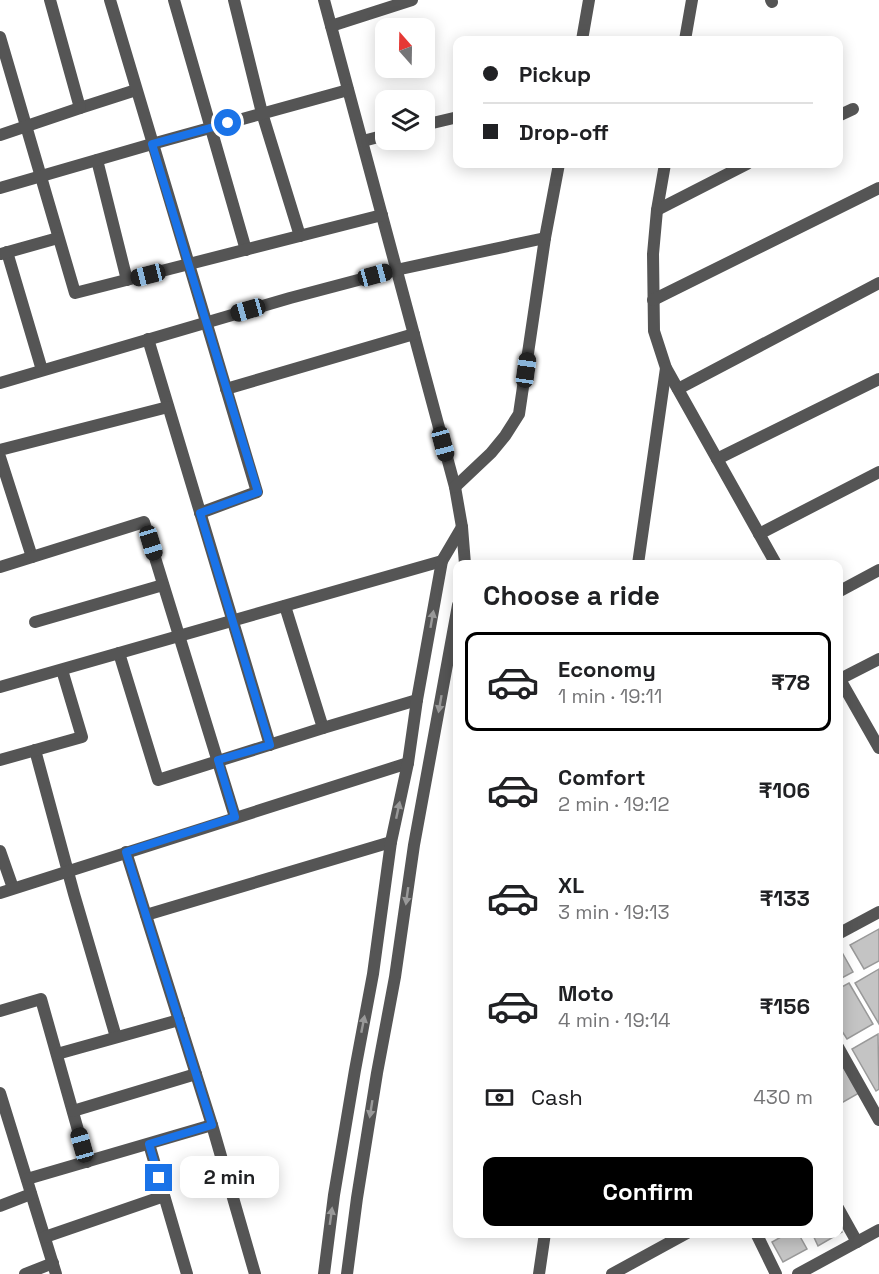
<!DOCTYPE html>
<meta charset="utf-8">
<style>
body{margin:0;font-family:"Space Grotesk",sans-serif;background:#f2f2f2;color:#202124;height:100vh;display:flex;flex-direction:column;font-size:22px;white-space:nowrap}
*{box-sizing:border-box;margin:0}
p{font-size:20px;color:#757577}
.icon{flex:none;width:33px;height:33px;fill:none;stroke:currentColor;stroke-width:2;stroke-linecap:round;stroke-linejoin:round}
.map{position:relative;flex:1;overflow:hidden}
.sheet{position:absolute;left:453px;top:560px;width:390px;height:678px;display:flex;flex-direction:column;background:#fff;border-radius:12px;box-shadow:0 3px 15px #0003}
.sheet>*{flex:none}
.guide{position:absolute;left:453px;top:36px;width:390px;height:132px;border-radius:12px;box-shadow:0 3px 15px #0003;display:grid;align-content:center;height:132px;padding:0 30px;background:#fff}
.needle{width:39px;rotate:340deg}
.tools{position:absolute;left:375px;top:18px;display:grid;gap:12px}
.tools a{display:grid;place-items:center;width:60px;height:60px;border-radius:12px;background:#fff;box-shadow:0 3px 15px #0003;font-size:30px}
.end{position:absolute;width:27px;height:27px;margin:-14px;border:8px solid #1a73e8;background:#fff;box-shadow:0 0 0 3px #fff}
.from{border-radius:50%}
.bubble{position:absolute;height:42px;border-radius:12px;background:#fff;box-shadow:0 3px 15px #0003;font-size:20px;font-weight:700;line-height:42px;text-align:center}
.car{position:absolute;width:18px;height:36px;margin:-18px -9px;border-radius:8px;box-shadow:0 0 4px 2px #0007;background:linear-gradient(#222 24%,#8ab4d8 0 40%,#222 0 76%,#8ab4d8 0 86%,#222 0)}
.guide b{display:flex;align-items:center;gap:21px;height:57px;font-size:22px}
.guide b+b{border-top:2px solid #e0e0e0}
.guide i{width:15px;height:15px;background:#202124}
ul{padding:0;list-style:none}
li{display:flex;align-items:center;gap:18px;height:99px;margin:0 12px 9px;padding:0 18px;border:3px solid transparent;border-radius:12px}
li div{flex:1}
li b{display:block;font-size:22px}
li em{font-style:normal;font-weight:700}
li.on{border-color:#000}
li>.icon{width:54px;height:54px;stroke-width:1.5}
h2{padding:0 30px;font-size:27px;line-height:72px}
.pay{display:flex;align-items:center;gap:15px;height:66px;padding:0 30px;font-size:22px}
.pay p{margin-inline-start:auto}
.cta{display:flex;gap:12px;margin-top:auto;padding:12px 30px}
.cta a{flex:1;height:69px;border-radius:12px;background:#000;color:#fff;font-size:24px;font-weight:700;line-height:69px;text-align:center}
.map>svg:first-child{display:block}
.building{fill:#c4c4c4;stroke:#999;stroke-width:1.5}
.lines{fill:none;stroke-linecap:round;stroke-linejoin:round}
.street{stroke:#555;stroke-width:12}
.oneway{fill:#999}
.route{stroke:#1a73e8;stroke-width:8}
</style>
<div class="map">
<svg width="879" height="1274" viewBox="0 0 879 1274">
<rect width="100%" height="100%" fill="#fff"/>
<g class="building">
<path d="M879 929V961L864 969 850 945Z"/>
<path d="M839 947 853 972 838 980V948Z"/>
<path d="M879 969V1024L855 983Z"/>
<path d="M849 983 873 1024 847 1039 838 1025V989Z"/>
<path d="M878 1034 879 1089 876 1091 852 1049Z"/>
<path d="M838 1058 859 1093 838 1105Z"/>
<path d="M838 1226 842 1232 818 1246 812 1233H838Z"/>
<path d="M788 1233H798L807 1249 783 1262 772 1242Z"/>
</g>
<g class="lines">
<g class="street">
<path d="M50 0 80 108 136 90"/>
<path d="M110 0 257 492 200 513"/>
<path d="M174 0 246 250"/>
<path d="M234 0 262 113 300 236"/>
<path d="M324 0 455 487 462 527 465 564"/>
<path d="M771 0 772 2"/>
<path d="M331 26 412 0"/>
<path d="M0 37 75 293 382 215"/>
<path d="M582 40 589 0"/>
<path d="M685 40 692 0"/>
<path d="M838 116 853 109"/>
<path d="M424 125 458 117"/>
<path d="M0 135 80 108"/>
<path d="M363 141 386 135"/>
<path d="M97 160 127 280"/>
<path d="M665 164 657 210 653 254 654 331 666 368 776 564"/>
<path d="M0 188 152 144 348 90"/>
<path d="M657 210 747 164"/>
<path d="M7 252 42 370"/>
<path d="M1 254 58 238"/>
<path d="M653 300 879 188"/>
<path d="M148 339 270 745"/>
<path d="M0 383 290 298 396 270 545 238"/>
<path d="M226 389 414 334"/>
<path d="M678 389 879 283"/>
<path d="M0 450 168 407"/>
<path d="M0 457 32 557"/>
<path d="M717 459 879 379"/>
<path d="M455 487 491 453 505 436 519 414 545 238 559 164"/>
<path d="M759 534 879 472"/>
<path d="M638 564 666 368"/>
<path d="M0 567 144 522 235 817"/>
<path d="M838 592 879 570"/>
<path d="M35 622 163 585"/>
<path d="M119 653 158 780 323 728 285 606"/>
<path d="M838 676 879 748"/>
<path d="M840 679 879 659"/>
<path d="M0 687 442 561"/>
<path d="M323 728 417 700"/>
<path d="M35 750 74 894 116 1037"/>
<path d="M0 760 82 737 62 670"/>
<path d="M0 851 13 888"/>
<path d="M126 852 212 1125 255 1274"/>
<path d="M0 893 408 763"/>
<path d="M146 915 391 842"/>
<path d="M838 934 879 912"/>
<path d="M0 1011 41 999 87 1162"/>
<path d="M838 1047 879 1120"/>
<path d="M57 1054 179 1020"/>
<path d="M0 1093 56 1274"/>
<path d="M73 1111 196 1074"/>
<path d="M149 1144 187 1274"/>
<path d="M27 1179 212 1125"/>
<path d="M0 1206 31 1194"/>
<path d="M838 1208 857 1242"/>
<path d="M756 1233 776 1274"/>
<path d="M45 1237 164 1196"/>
<path d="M25 1274 53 1263"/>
<path d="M324 1274 334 1195 355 1070 373 974 391 842 408 763 417 700 442 561 462 527"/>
<path d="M347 1274 357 1198 377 1073 395 977 414 845 458 605"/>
<path d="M539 1274 545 1233"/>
<path d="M612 1274 687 1233"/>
<path d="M798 1274 879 1230"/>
</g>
</g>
<defs><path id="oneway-solid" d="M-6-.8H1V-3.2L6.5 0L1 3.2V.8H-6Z" transform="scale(1.5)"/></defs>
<g class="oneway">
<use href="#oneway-solid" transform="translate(432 619) rotate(-80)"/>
<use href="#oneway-solid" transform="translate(440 704) rotate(100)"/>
<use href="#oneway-solid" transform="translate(398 810) rotate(-78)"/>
<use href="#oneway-solid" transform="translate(407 896) rotate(98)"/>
<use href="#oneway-solid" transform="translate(363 1024) rotate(-79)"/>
<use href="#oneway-solid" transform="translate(371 1109) rotate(99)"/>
<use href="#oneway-solid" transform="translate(331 1216) rotate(-82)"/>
</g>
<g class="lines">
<path class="route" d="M159 1178 149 1144 212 1125 126 852 235 817 218 760 270 745 200 513 258 492 152 144 228 123"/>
</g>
</svg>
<div class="tools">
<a><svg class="needle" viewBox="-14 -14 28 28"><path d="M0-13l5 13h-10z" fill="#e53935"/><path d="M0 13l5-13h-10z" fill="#757577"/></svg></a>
<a><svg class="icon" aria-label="layers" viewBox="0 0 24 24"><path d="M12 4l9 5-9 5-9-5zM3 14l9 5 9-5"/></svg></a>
</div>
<i class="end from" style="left:228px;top:123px"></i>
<i class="end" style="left:159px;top:1178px"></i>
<div class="bubble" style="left:180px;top:1156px;width:99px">2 min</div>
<i class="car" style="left:148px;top:275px;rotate:256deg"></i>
<i class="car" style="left:375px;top:275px;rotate:75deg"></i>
<i class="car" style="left:248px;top:310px;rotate:254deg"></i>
<i class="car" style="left:526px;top:370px;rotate:8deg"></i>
<i class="car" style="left:443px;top:444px;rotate:165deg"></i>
<i class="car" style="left:151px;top:543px;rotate:163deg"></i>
<i class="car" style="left:82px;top:1145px;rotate:344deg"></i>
<div class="guide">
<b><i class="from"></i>Pickup</b>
<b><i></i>Drop-off</b>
</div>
<section class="sheet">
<h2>Choose a ride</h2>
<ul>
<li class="on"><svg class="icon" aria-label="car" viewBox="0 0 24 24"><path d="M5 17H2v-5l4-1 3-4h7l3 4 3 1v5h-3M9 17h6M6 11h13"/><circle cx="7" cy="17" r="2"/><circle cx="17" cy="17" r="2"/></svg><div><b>Economy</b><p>1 min · 19:11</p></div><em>₹78</em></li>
<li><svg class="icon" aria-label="car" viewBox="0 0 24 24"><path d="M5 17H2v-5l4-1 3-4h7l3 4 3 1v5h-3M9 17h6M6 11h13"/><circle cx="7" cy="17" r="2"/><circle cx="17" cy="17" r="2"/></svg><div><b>Comfort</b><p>2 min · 19:12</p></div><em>₹106</em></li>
<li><svg class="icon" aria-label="car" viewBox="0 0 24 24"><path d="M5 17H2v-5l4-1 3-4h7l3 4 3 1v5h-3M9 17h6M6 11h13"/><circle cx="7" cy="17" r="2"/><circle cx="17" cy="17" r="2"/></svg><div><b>XL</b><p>3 min · 19:13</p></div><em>₹133</em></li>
<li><svg class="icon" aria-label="car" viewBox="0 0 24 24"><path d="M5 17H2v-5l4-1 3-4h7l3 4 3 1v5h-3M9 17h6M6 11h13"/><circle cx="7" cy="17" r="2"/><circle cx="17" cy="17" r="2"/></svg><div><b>Moto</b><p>4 min · 19:14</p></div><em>₹156</em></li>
</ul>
<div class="pay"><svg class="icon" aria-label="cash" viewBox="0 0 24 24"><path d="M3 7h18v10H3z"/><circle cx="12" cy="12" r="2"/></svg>Cash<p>430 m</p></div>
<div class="cta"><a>Confirm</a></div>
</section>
</div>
